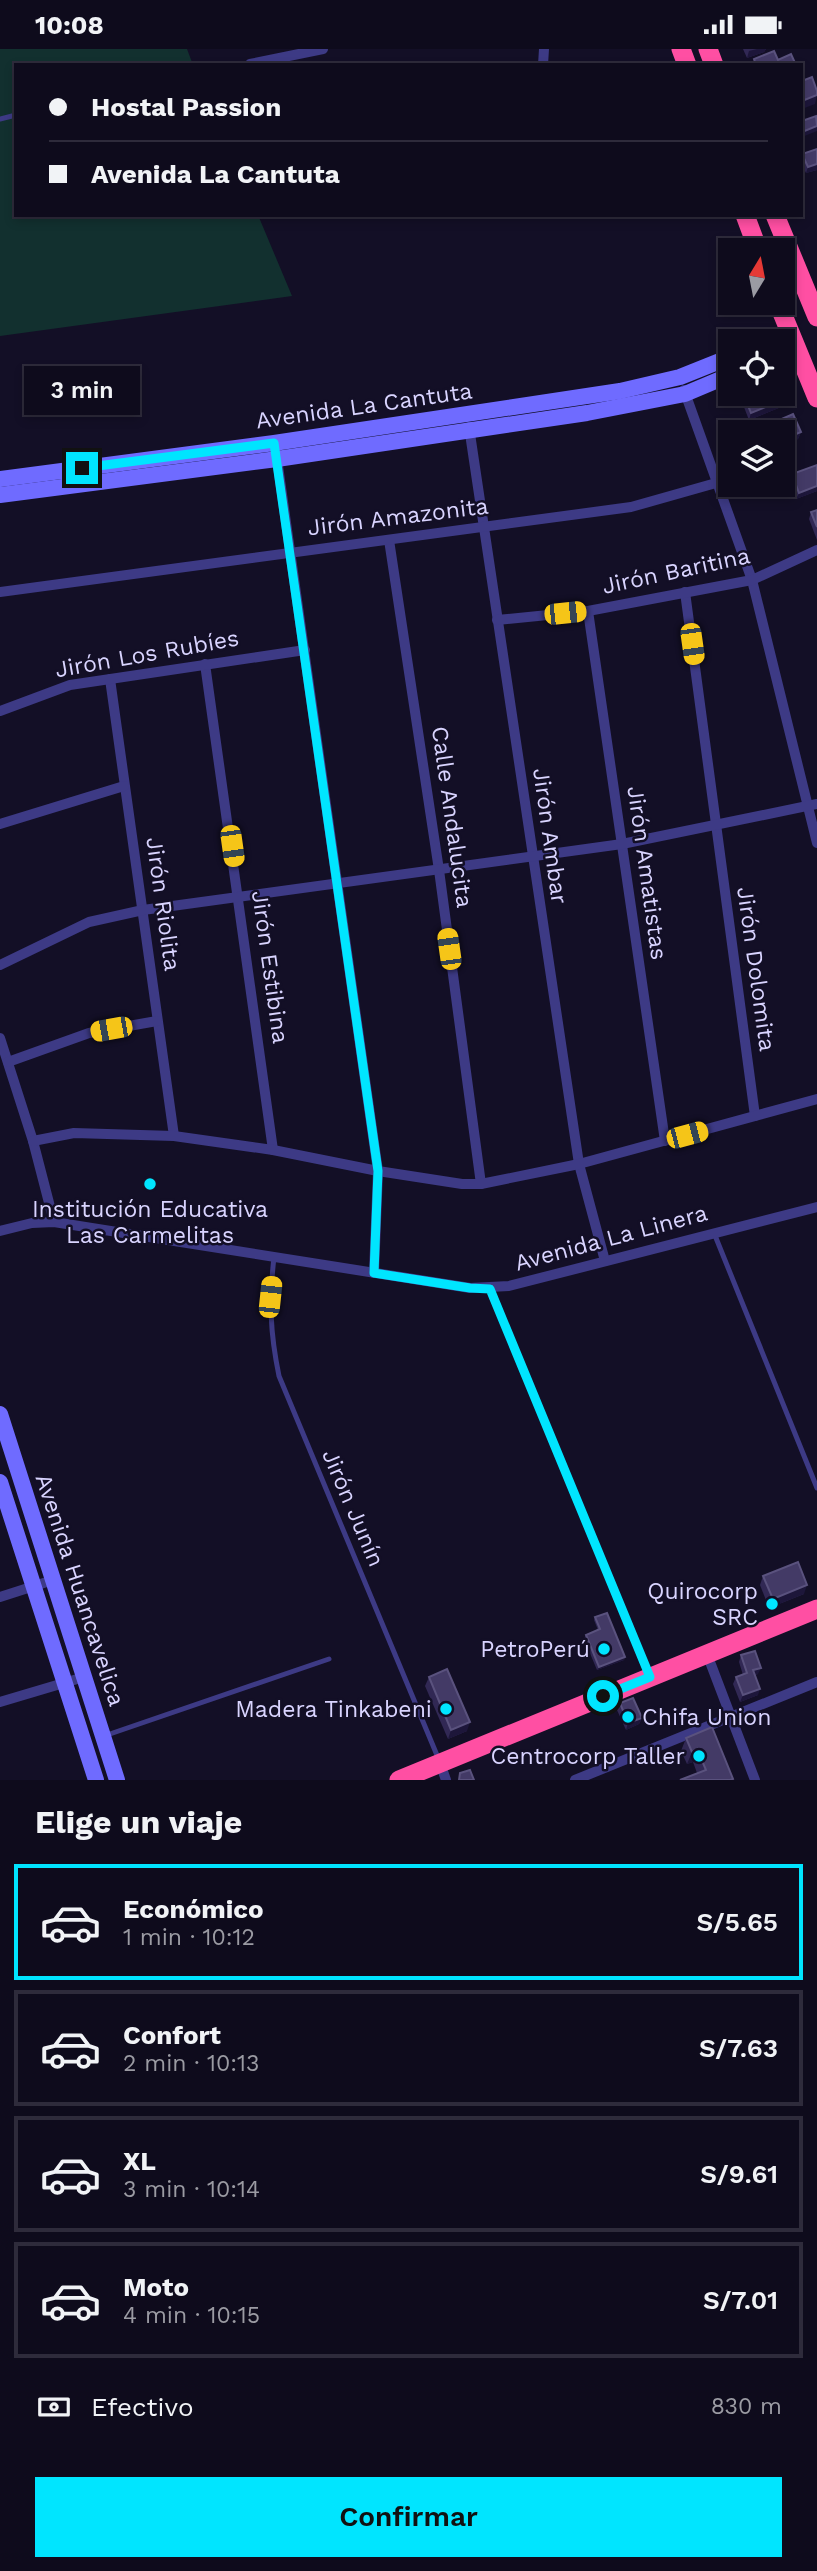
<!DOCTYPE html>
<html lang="es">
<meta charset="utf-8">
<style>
body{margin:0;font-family:"Work Sans",sans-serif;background:#171425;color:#f1f3f6;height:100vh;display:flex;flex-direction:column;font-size:26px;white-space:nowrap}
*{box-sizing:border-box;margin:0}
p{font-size:23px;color:#9b9ba3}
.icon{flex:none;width:38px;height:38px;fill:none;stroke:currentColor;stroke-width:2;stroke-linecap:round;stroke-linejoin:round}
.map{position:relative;height:1731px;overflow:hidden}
.details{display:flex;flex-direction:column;background:#0e0b1c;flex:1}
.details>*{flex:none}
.top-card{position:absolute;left:14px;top:14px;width:789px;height:154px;border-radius:0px;box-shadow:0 4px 10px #0003,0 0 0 2px #2e2b3b;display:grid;align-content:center;height:154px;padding:0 35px;background:#0e0b1c}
.needle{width:46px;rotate:10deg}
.controls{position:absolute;left:718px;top:189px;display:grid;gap:14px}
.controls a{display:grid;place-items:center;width:77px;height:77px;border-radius:0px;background:#0e0b1c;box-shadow:0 4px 10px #0003,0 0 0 2px #2e2b3b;font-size:35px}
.end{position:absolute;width:32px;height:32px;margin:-16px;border:9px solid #00e5ff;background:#111;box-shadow:0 0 0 4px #111}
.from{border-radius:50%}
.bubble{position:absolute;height:49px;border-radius:0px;background:#0e0b1c;box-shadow:0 4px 10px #0003,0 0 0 2px #2e2b3b;font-size:23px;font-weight:600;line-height:49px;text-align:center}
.car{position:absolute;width:21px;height:42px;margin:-21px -10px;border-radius:9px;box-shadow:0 0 5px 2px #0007;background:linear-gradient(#f5c518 24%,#345 0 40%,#f5c518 0 76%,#345 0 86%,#f5c518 0)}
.top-card b{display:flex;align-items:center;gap:24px;height:66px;font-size:26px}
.top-card b+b{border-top:2px solid #2e2b3b}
.top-card i{width:18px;height:18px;background:#f1f3f6}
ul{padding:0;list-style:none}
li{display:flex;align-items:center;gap:21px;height:116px;margin:0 14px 10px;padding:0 21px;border:4px solid #2e2b3b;border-radius:0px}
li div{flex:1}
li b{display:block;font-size:26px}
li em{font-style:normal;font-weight:600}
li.selected{border-color:#00e5ff}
li>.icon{width:63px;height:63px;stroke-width:1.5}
h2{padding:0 35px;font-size:32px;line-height:84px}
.pay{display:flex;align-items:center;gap:18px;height:77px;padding:0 35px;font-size:26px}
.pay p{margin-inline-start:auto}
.button{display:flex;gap:14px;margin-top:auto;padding:14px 35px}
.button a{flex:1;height:80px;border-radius:0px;background:#00e5ff;color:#111;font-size:28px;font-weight:600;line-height:80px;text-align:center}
.status{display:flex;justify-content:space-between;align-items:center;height:49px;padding:0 35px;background:#0e0b1c;direction:ltr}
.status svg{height:19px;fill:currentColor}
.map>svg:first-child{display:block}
.green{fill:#12302f}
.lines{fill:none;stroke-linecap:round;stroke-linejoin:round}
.lane{stroke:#3d3a85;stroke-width:5}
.street{stroke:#3d3a85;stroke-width:10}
.secondary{stroke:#6f6bff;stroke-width:16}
.highway{stroke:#ff4fa3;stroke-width:19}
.wall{fill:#312854}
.shaded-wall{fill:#1d163a}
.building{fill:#433a66;stroke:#5a527e;stroke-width:2}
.route{stroke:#00e5ff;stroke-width:9}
.poi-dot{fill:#00e5ff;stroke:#130f26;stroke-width:2.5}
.labels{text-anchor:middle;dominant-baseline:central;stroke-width:5;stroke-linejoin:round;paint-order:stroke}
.street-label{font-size:23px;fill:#d9d4ff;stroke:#130f26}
.poi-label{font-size:23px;fill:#d9d4ff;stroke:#130f26;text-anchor:end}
</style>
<div class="status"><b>10:08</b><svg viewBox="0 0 49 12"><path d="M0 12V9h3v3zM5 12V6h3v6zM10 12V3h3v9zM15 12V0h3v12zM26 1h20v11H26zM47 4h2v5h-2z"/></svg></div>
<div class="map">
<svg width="817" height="1731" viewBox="0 0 817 1731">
<rect width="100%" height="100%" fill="#130f26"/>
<path class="green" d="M0 0H187L193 16H16V166H258L292 247 0 287Z"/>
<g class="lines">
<g class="lane">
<path d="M0 70 16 66"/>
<path d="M714 1184 817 1439"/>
<path d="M274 1208C269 1253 270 1283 279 1327L439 1711"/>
<path d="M490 1240 648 1625"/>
<path d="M104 1687 329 1610"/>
</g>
<g class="street">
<path d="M250 15 323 0"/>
<path d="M543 16 544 0"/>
<path d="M684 341 752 531 817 794"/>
<path d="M469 378 579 1115 605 1212"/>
<path d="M276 403 378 1122 374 1224"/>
<path d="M389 491 439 821 481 1135"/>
<path d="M0 543 631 458 716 434"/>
<path d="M685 543 755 1067"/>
<path d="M588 562 665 1092"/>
<path d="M497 571 588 562 752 531 817 501"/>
<path d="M205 615 273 1101"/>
<path d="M110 630 174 1087"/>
<path d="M0 662 70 636 305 601"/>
<path d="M0 775 124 737"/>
<path d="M0 916 89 873 143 861 622 795 817 755"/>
<path d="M0 989 33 1092 54 1173"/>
<path d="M8 1013 89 984 157 972"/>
<path d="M33 1092 74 1084 174 1087 273 1101 378 1122 462 1135H481L579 1115 817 1050"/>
<path d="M0 1182 32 1174 54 1173 470 1239 509 1237 817 1158"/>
<path d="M0 1548 53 1531"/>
<path d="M707 1605 755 1731"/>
<path d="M0 1653 84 1628"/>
<path d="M440 1714 446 1731"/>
<path d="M575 1731 817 1633"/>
</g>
<g class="secondary">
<path d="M768 292 789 284"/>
<path d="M0 430 274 394 620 342 680 328 730 308"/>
<path d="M0 446 277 410 587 364 685 345 730 326"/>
<path d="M0 1365 117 1731"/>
<path d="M0 1433 96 1731"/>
</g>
<g class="highway">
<path d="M681 0 687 16"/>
<path d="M708 0 714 16"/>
<path d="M745 166 758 201"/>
<path d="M775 166 817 268"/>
<path d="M778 254 817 349"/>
<path d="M399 1731 817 1560"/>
</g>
</g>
<g class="wall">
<path d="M743 0H766L764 3 747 9Z"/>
<path d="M817 100V121L806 124 802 116V105Z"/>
<path d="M744 347 786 356 749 371 742 353Z"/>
<path d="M770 375 801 383 798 390 782 396V383H768L767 381Z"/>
<path d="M817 416V442L796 450 789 432 792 425Z"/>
<path d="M817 461V491L809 470 811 463Z"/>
<path d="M763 1527 804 1545 769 1559 760 1536Z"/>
<path d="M595 1568 625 1608 624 1611 597 1621 584 1590 586 1586 598 1581 594 1571Z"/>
<path d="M741 1606 758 1625 755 1626 758 1646 740 1653 733 1635 736 1628 743 1626 739 1613Z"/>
<path d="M429 1628 467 1682 448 1690 425 1637Z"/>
<path d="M620 1654 642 1669 639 1675 626 1681 617 1661Z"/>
<path d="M686 1689 733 1731 697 1724 693 1713 687 1715 681 1702Z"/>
</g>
<g class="shaded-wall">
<path d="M757 0H766L764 3 747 9 749 2Z"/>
<path d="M817 46 815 55 802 60V52Z"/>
<path d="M817 77V82L802 88V83Z"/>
<path d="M817 115V121L806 124 808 118Z"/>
<path d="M788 349 786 356 749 371 751 364Z"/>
<path d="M801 383 798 390 782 396V391Z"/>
<path d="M817 437V442L796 450 799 444Z"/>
<path d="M807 1536 804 1545 769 1559 773 1550Z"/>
<path d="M625 1608 624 1611 597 1621 599 1618Z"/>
<path d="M761 1619 758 1625 751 1627 753 1621Z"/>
<path d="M760 1640 758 1646 740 1653 743 1646Z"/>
<path d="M642 1669 639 1675 626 1681 628 1674Z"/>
<path d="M470 1673 467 1682 448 1690 451 1681Z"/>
<path d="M697 1700 693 1713 687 1715 692 1703Z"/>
</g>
<g class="building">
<path d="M774 2 778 11 791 5 796 16H756L754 10Z"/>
<path d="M812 28 817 42V46L802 52V32Z"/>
<path d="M816 67 817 77 802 83V72Z"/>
<path d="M817 100V115L808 118 802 105Z"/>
<path d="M782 334 788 349 751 364 744 347 749 345H782Z"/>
<path d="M793 365 801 383 782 391V383H773L770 375Z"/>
<path d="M817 416V437L799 444 792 425Z"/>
<path d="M817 461V478L811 463Z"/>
<path d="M798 1513 807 1536 773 1550 763 1527Z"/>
<path d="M607 1564 625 1608 599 1618 586 1586 600 1580 595 1568Z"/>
<path d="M755 1602 761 1619 753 1621 760 1640 743 1646 736 1628 747 1624 741 1606Z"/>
<path d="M447 1620 470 1673 451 1681 429 1628Z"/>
<path d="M633 1649 642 1669 628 1674 620 1654Z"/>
<path d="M712 1678 733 1730 730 1731H680L706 1721 697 1700 692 1703 686 1689Z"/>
<path d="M470 1721 474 1731H459L460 1724Z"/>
</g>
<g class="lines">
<path class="route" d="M82 419 274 394 378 1122 374 1224 470 1239 490 1240 650 1628 603 1647"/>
</g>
<g class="poi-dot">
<circle cx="150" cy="1135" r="7"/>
<circle cx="772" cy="1555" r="7"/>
<circle cx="604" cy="1600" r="7"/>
<circle cx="446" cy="1660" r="7"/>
<circle cx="628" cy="1668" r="7"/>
<circle cx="699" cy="1707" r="7"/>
</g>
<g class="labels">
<g class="street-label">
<text transform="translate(364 357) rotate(-8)">Avenida La Cantuta</text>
<text transform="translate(398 468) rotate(-7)">Jirón Amazonita</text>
<text transform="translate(676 522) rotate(-12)">Jirón Baritina</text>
<text transform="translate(147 605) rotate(-10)">Jirón Los Rubíes</text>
<text transform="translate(452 768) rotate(82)">Calle Andalucita</text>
<text transform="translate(550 787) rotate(82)">Jirón Ambar</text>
<text transform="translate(647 824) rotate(82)">Jirón Amatistas</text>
<text transform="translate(163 855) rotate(82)">Jirón Riolita</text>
<text transform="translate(270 918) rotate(82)">Jirón Estibina</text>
<text transform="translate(756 920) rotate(82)">Jirón Dolomita</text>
<text transform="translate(611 1189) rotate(-15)">Avenida La Linera</text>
<text transform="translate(353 1459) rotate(67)">Jirón Junín</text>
<text transform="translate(80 1541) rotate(72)">Avenida Huancavelica</text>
</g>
<g class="poi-label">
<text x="150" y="1160" text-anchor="middle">Institución Educativa<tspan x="150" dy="26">Las Carmelitas</tspan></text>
<text x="758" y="1542">Quirocorp<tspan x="758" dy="26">SRC</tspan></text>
<text x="590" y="1600">PetroPerú</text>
<text x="432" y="1660">Madera Tinkabeni</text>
<text x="642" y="1668" text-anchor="start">Chifa Union</text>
<text x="685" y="1707">Centrocorp Taller</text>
</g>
</g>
</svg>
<div class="controls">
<a><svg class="needle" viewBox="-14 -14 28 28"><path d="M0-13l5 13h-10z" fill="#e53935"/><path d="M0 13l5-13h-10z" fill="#9b9ba3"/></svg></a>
<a><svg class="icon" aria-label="locate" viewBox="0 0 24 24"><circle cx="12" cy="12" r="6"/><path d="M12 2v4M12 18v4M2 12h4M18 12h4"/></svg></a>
<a><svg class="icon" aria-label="layers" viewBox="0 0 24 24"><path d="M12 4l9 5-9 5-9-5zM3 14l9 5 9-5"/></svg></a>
</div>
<i class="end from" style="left:603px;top:1647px"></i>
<i class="end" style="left:82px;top:419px"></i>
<div class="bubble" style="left:24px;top:317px;width:116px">3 min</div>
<i class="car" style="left:565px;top:564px;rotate:84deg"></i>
<i class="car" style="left:692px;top:595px;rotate:172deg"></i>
<i class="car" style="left:232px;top:797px;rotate:172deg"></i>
<i class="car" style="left:449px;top:900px;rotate:352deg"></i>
<i class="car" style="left:111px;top:980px;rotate:260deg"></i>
<i class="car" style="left:687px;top:1086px;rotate:75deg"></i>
<i class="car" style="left:270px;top:1248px;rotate:6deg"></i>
<div class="top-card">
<b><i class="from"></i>Hostal Passion</b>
<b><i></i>Avenida La Cantuta</b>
</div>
</div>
<section class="details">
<h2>Elige un viaje</h2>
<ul>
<li class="selected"><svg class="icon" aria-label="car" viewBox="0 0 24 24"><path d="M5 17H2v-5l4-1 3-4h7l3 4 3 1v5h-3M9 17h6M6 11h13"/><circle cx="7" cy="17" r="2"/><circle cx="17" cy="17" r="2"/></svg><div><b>Económico</b><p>1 min · 10:12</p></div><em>S/5.65</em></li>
<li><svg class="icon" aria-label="car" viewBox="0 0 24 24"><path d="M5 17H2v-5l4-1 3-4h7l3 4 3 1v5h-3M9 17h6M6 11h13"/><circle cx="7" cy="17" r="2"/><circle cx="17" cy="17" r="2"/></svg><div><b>Confort</b><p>2 min · 10:13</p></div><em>S/7.63</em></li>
<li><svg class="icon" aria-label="car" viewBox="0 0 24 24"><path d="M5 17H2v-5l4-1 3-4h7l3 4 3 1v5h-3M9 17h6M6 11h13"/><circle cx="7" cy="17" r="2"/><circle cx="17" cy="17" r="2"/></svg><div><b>XL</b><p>3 min · 10:14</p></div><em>S/9.61</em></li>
<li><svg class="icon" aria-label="car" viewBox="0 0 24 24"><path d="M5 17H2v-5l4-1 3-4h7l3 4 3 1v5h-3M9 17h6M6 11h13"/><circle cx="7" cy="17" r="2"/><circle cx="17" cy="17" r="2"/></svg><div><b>Moto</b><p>4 min · 10:15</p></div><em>S/7.01</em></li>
</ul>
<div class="pay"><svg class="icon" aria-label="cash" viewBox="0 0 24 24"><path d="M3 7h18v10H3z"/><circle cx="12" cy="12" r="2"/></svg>Efectivo<p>830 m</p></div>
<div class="button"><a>Confirmar</a></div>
</section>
